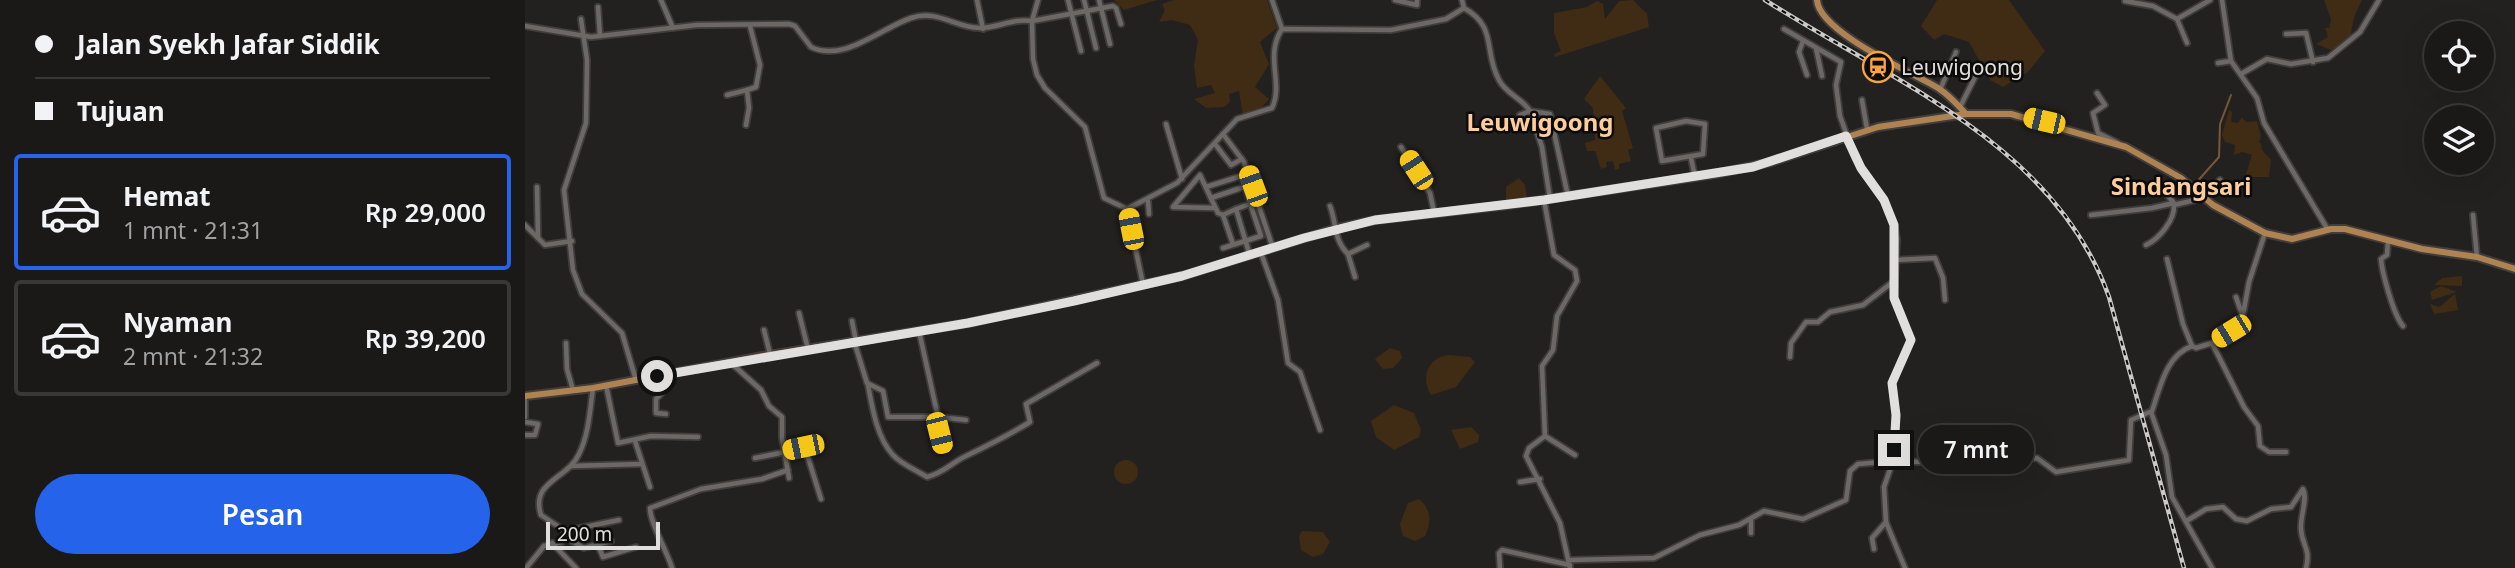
<!DOCTYPE html>
<html lang="id">
<meta charset="utf-8">
<style>
body{margin:0;font-family:"Noto Sans",sans-serif;background:#232220;color:#f1f3f6;height:100vh;display:flex;flex-direction:column;font-size:26px;white-space:nowrap}
*{box-sizing:border-box;margin:0}
p{font-size:23px;color:#9fa0a1}
.icon{flex:none;width:38px;height:38px;fill:none;stroke:currentColor;stroke-width:2;stroke-linecap:round;stroke-linejoin:round}
.map{position:relative;flex:1;overflow:hidden}
.sheet{display:flex;flex-direction:column;background:#1a1917;width:525px}
.sheet>*{flex:none}
.banner{display:grid;align-content:center;height:154px;padding:0 35px;background:#1a1917}
.buttons{position:absolute;left:1899px;top:21px;display:grid;gap:14px}
.buttons a{display:grid;place-items:center;width:70px;height:70px;border-radius:50%;background:#1a1917;box-shadow:0 7px 28px #0002,0 0 0 2px #383836;font-size:35px}
.scale{position:absolute;left:21px;bottom:18px;width:114px;box-sizing:border-box;padding-left:7px;border:4px solid #e1dfde;border-top:0;font-size:19px;line-height:24px;white-space:nowrap;color:#e1dfde;-webkit-text-stroke:5px #0c0b0a;paint-order:stroke}
.end{position:absolute;width:32px;height:32px;margin:-16px;border:9px solid #e1dfde;background:#111;box-shadow:0 0 0 4px #111}
.from{border-radius:50%}
.bubble{position:absolute;height:49px;border-radius:24px;background:#1a1917;box-shadow:0 7px 28px #0002,0 0 0 2px #383836;font-size:23px;font-weight:600;line-height:49px;text-align:center}
.car{position:absolute;width:21px;height:42px;margin:-21px -10px;border-radius:9px;box-shadow:0 0 5px 2px #0007;background:linear-gradient(#f5c518 24%,#345 0 40%,#f5c518 0 76%,#345 0 86%,#f5c518 0)}
.banner b{display:flex;align-items:center;gap:24px;height:66px;font-size:26px}
.banner b+b{border-top:2px solid #383836}
.banner i{width:18px;height:18px;background:#f1f3f6}
ul{padding:0;list-style:none}
li{display:flex;align-items:center;gap:21px;height:116px;margin:0 14px 10px;padding:0 21px;border:4px solid #383836;border-radius:7px}
li div{flex:1}
li b{display:block;font-size:26px}
li em{font-style:normal;font-weight:600}
li.selected{border-color:#2563eb}
li>.icon{width:63px;height:63px;stroke-width:1.5}
.primary-button{display:flex;gap:14px;margin-top:auto;padding:14px 35px}
.primary-button a{flex:1;height:80px;border-radius:42px;background:#2563eb;color:#fff;font-size:28px;font-weight:600;line-height:80px;text-align:center}
main{display:flex;flex:1;min-height:0}
.map>svg:first-child{display:block}
.green{fill:#402b15}
.lines{fill:none;stroke-linecap:round;stroke-linejoin:round}
.stream{stroke:#775737;stroke-width:2}
.minor-casing{stroke:#403d3c;stroke-width:8}
.major-casing{stroke:#403d3c;stroke-width:10}
.minor{stroke:#6b6866;stroke-width:4.5}
.major{stroke:#af8351;stroke-width:6}
.rail-casing{stroke:#cccac9;stroke-width:4.5}
.rail{stroke:#0c0b0a;stroke-width:2;stroke-dasharray:5;stroke-linecap:butt}
.route{stroke:#e1dfde;stroke-width:9}
.labels{text-anchor:middle;dominant-baseline:central;stroke-width:5;stroke-linejoin:round;paint-order:stroke}
.poi-label{font-size:21px;fill:#e1dfde;stroke:#0c0b0a;text-anchor:start}
.quarter-label{font-size:24px;font-weight:bold;fill:#fbcd9f;stroke:#0c0b0a}
</style>
<main>
<section class="sheet">
<div class="banner">
<b><i class="from"></i>Jalan Syekh Jafar Siddik</b>
<b><i></i>Tujuan</b>
</div>
<ul>
<li class="selected"><svg class="icon" aria-label="car" viewBox="0 0 24 24"><path d="M5 17H2v-5l4-1 3-4h7l3 4 3 1v5h-3M9 17h6M6 11h13"/><circle cx="7" cy="17" r="2"/><circle cx="17" cy="17" r="2"/></svg><div><b>Hemat</b><p>1 mnt · 21:31</p></div><em>Rp 29,000</em></li>
<li><svg class="icon" aria-label="car" viewBox="0 0 24 24"><path d="M5 17H2v-5l4-1 3-4h7l3 4 3 1v5h-3M9 17h6M6 11h13"/><circle cx="7" cy="17" r="2"/><circle cx="17" cy="17" r="2"/></svg><div><b>Nyaman</b><p>2 mnt · 21:32</p></div><em>Rp 39,200</em></li>
</ul>
<div class="primary-button"><a>Pesan</a></div>
</section>
<div class="map">
<svg width="1990" height="568" viewBox="0 0 1990 568">
<rect width="100%" height="100%" fill="#23211f"/>
<g class="green">
<path d="M589 0H632L599 10Z"/>
<path d="M649 0H742L752 28 735 42 744 64 730 87 744 99 736 108 718 116 714 91 704 94 705 102 699 107 681 108 669 99 690 93 686 85 672 88 669 65 673 40 665 25 647 20 634 22 640 10 637 4Z"/>
<path d="M1108 0 1122 14 1124 27 1030 57 1029 54 1036 51 1029 33V13L1062 7 1072 1 1078 4 1080 19 1094 1Z"/>
<path d="M1412 0H1484L1520 51 1503 72 1478 87 1465 80 1444 42 1419 34 1409 40 1396 26Z"/>
<path d="M1799 0H1837L1829 17 1825 38 1806 50 1791 44 1803 37 1800 28H1804L1806 19Z"/>
<path d="M1075 76 1101 108 1097 111 1108 148 1103 150 1106 161 1094 164V169L1090 170 1088 161 1081 162 1082 167 1076 169 1070 151H1062L1060 143 1070 140 1068 108 1059 99Z"/>
<path d="M1704 110 1707 112 1706 122 1713 123 1717 117 1721 122 1732 121 1736 136 1734 143H1736L1737 150 1746 160 1744 177H1720L1727 155 1717 152 1709 155 1710 145 1700 142 1697 135Z"/>
<path d="M994 178 1000 185 1002 199 981 202V187Z"/>
<path d="M1937 276V286L1909 285 1917 278Z"/>
<path d="M1916 286 1932 292 1907 300 1905 292Z"/>
<path d="M1930 294 1933 310 1909 314 1905 304 1914 307Z"/>
<path d="M865 348 875 351 877 358 868 368 858 369 850 359Z"/>
<path d="M923 355 945 357 950 362 931 387 906 395C895 377 903 358 923 355Z"/>
<path d="M869 405 889 413 896 430 894 437 869 450 851 437 846 421Z"/>
<path d="M946 427 954 435 953 442 935 449 926 430Z"/>
<circle cx="601" cy="472" r="12"/>
<path d="M894 499C906 509 907 522 900 536L890 541 878 536 875 524 883 503Z"/>
<path d="M777 531 798 532 805 542 798 554 788 557 776 550 774 537Z"/>
</g>
<g class="lines">
<g class="stream">
<path d="M1670 184 1694 157 1695 124 1706 95"/>
<path d="M1647 196 1651 191 1663 188"/>
</g>
<g class="minor-casing">
<g id="minor">
<path d="M136 0 148 28"/>
<path d="M452 0 458 29"/>
<path d="M513 0 507 21 588 6 591 8 596 24"/>
<path d="M543 0 556 51"/>
<path d="M559 0 571 48"/>
<path d="M574 0 585 44"/>
<path d="M747 0 757 29"/>
<path d="M870 0 892 5V0"/>
<path d="M937 0 939 8C973 27 958 51 974 80 981 94 997 98 1005 111L1025 114 1043 196"/>
<path d="M1697 0 1706 61 1732 98 1739 123 1803 230"/>
<path d="M1600 1 1628 6 1652 19 1685 0"/>
<path d="M73 7 75 36"/>
<path d="M56 19 62 60 61 123 39 190 48 270 57 294 97 333 111 380"/>
<path d="M1652 19 1662 43"/>
<path d="M0 26 66 37 172 25 264 24 270 26 286 47C319 63 356 28 386 18 413 9 430 28 455 28 473 28 488 18 507 21L508 59 512 75 520 88 560 127 579 198 602 209 618 284"/>
<path d="M1259 29 1316 62 1311 85 1315 116 1330 158 1359 200 1369 224 1372 239 1369 298 1386 340 1367 383 1371 415 1368 461 1359 487 1361 522 1380 568"/>
<path d="M1761 34 1781 33 1788 62"/>
<path d="M1278 41 1274 52 1282 75"/>
<path d="M1291 48 1297 76"/>
<path d="M1693 63 1706 61"/>
<path d="M1716 74 1742 59 1766 64 1803 58 1835 32 1854 0"/>
<path d="M1415 90 1431 52"/>
<path d="M1572 93 1580 105 1568 113 1573 133 1593 143"/>
<path d="M202 95 222 90"/>
<path d="M1337 100 1342 129"/>
<path d="M1435 107 1451 75"/>
<path d="M995 115 1005 111 1017 147 1025 199"/>
<path d="M1161 121 1180 124 1178 154 1137 161 1131 128Z"/>
<path d="M641 124 657 179"/>
<path d="M221 125 224 108 222 90 231 87 235 65 225 26"/>
<path d="M698 134 719 162 748 248"/>
<path d="M690 144 706 165 717 159"/>
<path d="M876 147 905 193 909 212"/>
<path d="M1166 158 1170 177"/>
<path d="M12 187 13 238"/>
<path d="M681 187 716 176 736 236 698 248"/>
<path d="M686 198 719 187"/>
<path d="M1019 200 1029 255 1050 270 1052 281 1032 316 1028 350 1017 366 1020 436 1004 448 1001 456 1035 523 1045 568"/>
<path d="M623 201 624 214"/>
<path d="M1648 202 1643 196 1645 192 1663 183"/>
<path d="M805 206C812 224 808 239 823 254L842 245"/>
<path d="M690 208 648 207 675 175 693 213 698 215 711 209 725 256"/>
<path d="M602 209 652 183 712 119 747 108C759 83 739 56 757 29L866 30 921 19 939 8"/>
<path d="M711 209 725 204"/>
<path d="M698 215 708 244"/>
<path d="M1566 215 1627 208 1649 203"/>
<path d="M1948 215 1952 257"/>
<path d="M0 225 20 245 47 241"/>
<path d="M1863 241 1862 255 1856 259C1857 273 1869 316 1878 326"/>
<path d="M1621 245C1634 239 1650 220 1649 205L1674 199 1695 180"/>
<path d="M736 253 753 300 763 363 775 372 795 430"/>
<path d="M823 254 830 277"/>
<path d="M1642 259 1658 324 1667 346 1671 348 1687 343 1717 320 1724 282 1740 233"/>
<path d="M1370 260 1410 258 1418 278 1420 300"/>
<path d="M1711 297 1718 317"/>
<path d="M274 313 283 349"/>
<path d="M327 321 331 341"/>
<path d="M239 330 245 354"/>
<path d="M329 341 342 383 358 391 363 417H413L394 331"/>
<path d="M41 343 42 369 48 390"/>
<path d="M1687 343 1719 407 1733 426 1735 446 1744 452H1761"/>
<path d="M1265 357 1266 343 1281 322H1293L1305 312 1338 305 1369 281"/>
<path d="M205 362 236 390 244 406 257 417V438L264 478"/>
<path d="M132 376 136 394 131 399V413L141 414"/>
<path d="M81 385 93 443 126 436 173 437"/>
<path d="M343 385C347 407 352 438 368 455 376 464 391 470 402 477 419 473 426 463 441 456 464 445 484 435 505 422L501 404 572 363"/>
<path d="M0 400V417"/>
<path d="M1626 412 1641 455 1647 497 1687 568"/>
<path d="M411 417 418 447"/>
<path d="M413 417 441 420"/>
<path d="M0 422 13 424 10 435H0"/>
<path d="M1020 436 1050 455"/>
<path d="M110 441 125 487"/>
<path d="M230 458 280 448 296 499"/>
<path d="M46 466 116 464"/>
<path d="M995 482 1015 479"/>
<path d="M1226 519V533"/>
<path d="M1663 520 1681 509 1698 507 1711 519 1722 521 1746 509 1766 507 1778 489C1783 499 1775 516 1776 529 1777 546 1786 548 1781 568"/>
<path d="M40 531 94 520"/>
<path d="M41 538 59 548 86 541"/>
<path d="M27 543 51 568"/>
<path d="M72 543 78 557 111 547"/>
<path d="M1349 549 1347 538 1361 522"/>
<path d="M1045 560 1129 558 1175 535 1214 525 1239 511 1278 519 1321 500 1325 471 1333 464 1368 461 1455 464 1470 460 1512 458 1531 472 1604 460 1606 420 1627 411C1635 388 1641 355 1667 346"/>
<path d="M1 568 19 546 37 542 42 536 40 531 16 515C5 481 43 479 54 454 64 434 65 409 68 388"/>
<path d="M147 568C142 551 125 523 125 508L176 489 237 479 263 470"/>
<path d="M975 568 974 553 977 550 1045 565"/>
</g>
</g>
<g class="major-casing">
<g id="major">
<path d="M1292 0C1294 32 1386 72 1413 88 1424 95 1433 105 1441 114"/>
<path d="M0 396 68 388 238 356 443 323 657 276 809 229 850 220 983 205 1190 174 1246 162 1353 127 1441 114H1486L1601 147 1656 178 1688 205 1740 233 1767 239 1806 229H1820L1897 249 1952 257 1990 269"/>
</g>
</g>
<use href="#minor" class="minor"/>
<use href="#major" class="major"/>
<g class="rail-casing">
<path id="rail" d="M1240 0C1366 81 1530 144 1584 297L1659 568"/>
</g>
<use href="#rail" class="rail"/>
</g>
<g class="lines">
<path class="route" d="M132 376 443 323 549 301 657 276 779 238 850 220 1019 200 1228 167 1321 136 1336 168 1359 200 1369 225V298L1386 340 1367 383 1371 415 1369 450"/>
</g>
<defs>
<g id="station-ring" transform="scale(1.575)"><circle r="9.5" fill="#0c0b0a" stroke="#f5a345" stroke-width="1.5"/><path d="M-3-6H3Q5-6 5-4V2Q5 4 3 4L4.5 6H3L1.5 4h-3L-3 6H-4.5L-3 4Q-5 4-5 2V-4Q-5-6-3-6ZM-3.5-4v3h7v-3ZM-3.5 1v1.5H-2V1ZM2 1v1.5H3.5V1Z" fill="#f5a345"/></g>
</defs>
<g fill-rule="evenodd">
<use href="#station-ring" x="1353" y="67"/>
</g>
<g class="labels">
<g class="poi-label">
<text x="1376" y="67">Leuwigoong</text>
</g>
<g class="quarter-label">
<text x="1015" y="121">Leuwigoong</text>
<text x="1656" y="185">Sindangsari</text>
</g>
</g>
</svg>
<div class="buttons">
<a><svg class="icon" aria-label="locate" viewBox="0 0 24 24"><circle cx="12" cy="12" r="6"/><path d="M12 2v4M12 18v4M2 12h4M18 12h4"/></svg></a>
<a><svg class="icon" aria-label="layers" viewBox="0 0 24 24"><path d="M12 4l9 5-9 5-9-5zM3 14l9 5 9-5"/></svg></a>
</div>
<div class="scale">200 m</div>
<i class="end from" style="left:132px;top:376px"></i>
<i class="end" style="left:1369px;top:450px"></i>
<div class="bubble" style="left:1393px;top:425px;width:116px">7 mnt</div>
<i class="car" style="left:1519px;top:121px;rotate:283deg"></i>
<i class="car" style="left:891px;top:170px;rotate:327deg"></i>
<i class="car" style="left:728px;top:186px;rotate:340deg"></i>
<i class="car" style="left:606px;top:229px;rotate:349deg"></i>
<i class="car" style="left:1706px;top:331px;rotate:239deg"></i>
<i class="car" style="left:414px;top:433px;rotate:166deg"></i>
<i class="car" style="left:278px;top:447px;rotate:258deg"></i>
</div>
</main>
